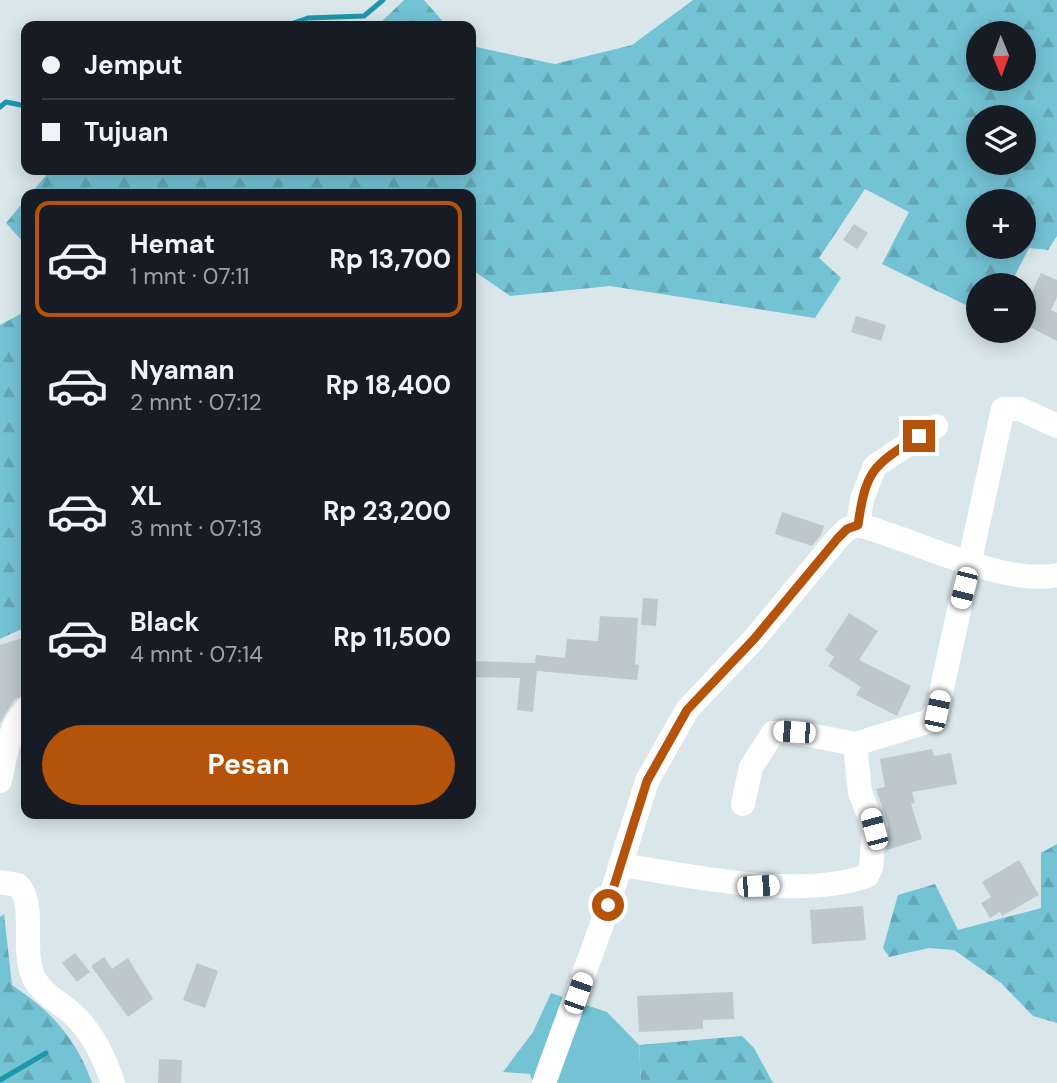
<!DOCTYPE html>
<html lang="id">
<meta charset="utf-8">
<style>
body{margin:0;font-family:"DM Sans",sans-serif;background:#242831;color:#f1f3f6;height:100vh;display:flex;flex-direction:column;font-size:26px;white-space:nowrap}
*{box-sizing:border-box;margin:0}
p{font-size:23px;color:#9ea1a6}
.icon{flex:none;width:38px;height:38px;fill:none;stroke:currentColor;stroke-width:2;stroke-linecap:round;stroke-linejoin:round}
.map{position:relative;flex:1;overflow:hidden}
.sheet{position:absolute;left:21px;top:189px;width:455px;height:630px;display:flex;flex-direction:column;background:#171b24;border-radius:14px;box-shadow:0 4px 18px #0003}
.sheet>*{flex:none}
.top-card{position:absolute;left:21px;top:21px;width:455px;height:154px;border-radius:14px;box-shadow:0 4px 18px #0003;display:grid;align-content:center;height:154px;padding:0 21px;background:#171b24}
.needle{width:46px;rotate:179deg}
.tools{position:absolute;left:966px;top:21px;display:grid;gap:14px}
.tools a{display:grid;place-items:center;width:70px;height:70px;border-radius:50%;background:#171b24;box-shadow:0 4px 18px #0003;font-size:35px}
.end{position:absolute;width:32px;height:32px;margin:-16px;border:9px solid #b45309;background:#fff;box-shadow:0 0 0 4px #fff}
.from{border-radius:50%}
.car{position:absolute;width:21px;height:42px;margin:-21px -10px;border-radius:9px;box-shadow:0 0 5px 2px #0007;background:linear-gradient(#fff 24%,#345 0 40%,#fff 0 76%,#345 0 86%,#fff 0)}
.top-card b{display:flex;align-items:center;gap:24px;height:66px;font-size:26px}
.top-card b+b{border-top:2px solid #363941}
.top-card i{width:18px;height:18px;background:#f1f3f6}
ul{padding:12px 0 0;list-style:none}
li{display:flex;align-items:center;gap:21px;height:116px;margin:0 14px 10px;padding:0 7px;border:4px solid transparent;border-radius:14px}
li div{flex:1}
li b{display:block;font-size:26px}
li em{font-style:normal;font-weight:700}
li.current{border-color:#b45309}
li>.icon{width:63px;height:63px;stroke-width:1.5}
.cta{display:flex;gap:14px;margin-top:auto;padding:14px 21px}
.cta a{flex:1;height:80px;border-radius:42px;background:#b45309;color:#fff;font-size:28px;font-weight:700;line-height:80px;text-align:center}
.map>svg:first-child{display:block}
.grass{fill:#73c3d5}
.forest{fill:url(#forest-firs);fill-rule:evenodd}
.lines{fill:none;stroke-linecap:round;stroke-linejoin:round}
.stream{stroke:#1e97ad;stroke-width:5}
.building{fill:#bcc8cb}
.minor{stroke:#fff;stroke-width:24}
.route{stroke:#b45309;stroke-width:9}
</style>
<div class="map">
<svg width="1057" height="1083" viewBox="0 0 1057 1083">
<defs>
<pattern id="forest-firs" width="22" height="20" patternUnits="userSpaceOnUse" patternTransform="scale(1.75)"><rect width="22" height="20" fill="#73c3d5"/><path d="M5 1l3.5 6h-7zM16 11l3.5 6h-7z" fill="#63a7b6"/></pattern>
</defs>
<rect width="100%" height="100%" fill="#dae7ea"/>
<path class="grass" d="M551 993 607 1012 639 1045 641 1083H533L530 1074 503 1072 533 1032Z"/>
<g class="forest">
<path d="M404 0H424L447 26H377Z"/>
<path d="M693 0H1057V236L1048 250 1029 248 1010 285H978V311L882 264 909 212 865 189 819 258 841 278 815 318 610 286 510 296 471 269V194H30L51 170H471V46L555 64 632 45ZM1024 33V79H978V33ZM1024 117V163H978V117ZM1024 201V247H978V201Z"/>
<path d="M26 199V245L6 223Z"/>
<path d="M26 311V627L0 639V325Z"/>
<path d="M1057 844V1023L1033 1016 1001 983 954 950 929 948 889 957 883 948 898 895 935 884 958 930 1041 908V853Z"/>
<path d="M4 914 12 985C51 1011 76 1038 92 1083H0V917Z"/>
<path d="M742 1036 754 1048 773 1083H641L639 1045Z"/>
</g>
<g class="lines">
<g class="stream">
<path d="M285 26 308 18 364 16 383 0"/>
<path d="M0 107 6 102 26 106"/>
<path d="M0 1080 46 1053"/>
</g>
</g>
<g class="building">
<path d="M854 224 868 233 857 249 843 240Z"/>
<path d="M1041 273 1057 280V297L1051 310 1057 313V341L1024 324 1036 299 1030 296Z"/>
<path d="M856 316 886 325 881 341 851 332Z"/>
<path d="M782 512 824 526 821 535 812 546 775 534Z"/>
<path d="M643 598 658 599 656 626 641 625Z"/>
<path d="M849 613 878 631 859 660 911 686 897 716 856 695 861 687 828 666 834 657 825 650Z"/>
<path d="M600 616 638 618 635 664 639 665 637 680 537 671 533 712 517 710 520 678 471 677V661L535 663 536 655 565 658 567 639 598 641Z"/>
<path d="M26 637V694L14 700 0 723V645Z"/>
<path d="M932 749 934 756 951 753 957 784 912 792 915 803 911 804 922 839 887 850 888 824 876 789 885 787 880 759Z"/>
<path d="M1019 860 1039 895 1002 916 1000 912 990 918 981 903 991 897 982 882Z"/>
<path d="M863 906 866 940 812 944 810 910Z"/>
<path d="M75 953 90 972 77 982 62 963Z"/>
<path d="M104 957 112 969 128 958 153 999 128 1017 91 966Z"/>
<path d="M197 963 218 971 205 1008 183 1000Z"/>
<path d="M733 992 734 1019 703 1020V1029L639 1032 637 996Z"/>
<path d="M159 1059 182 1060 181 1083H158Z"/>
</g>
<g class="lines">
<g class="minor">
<path d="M858 525 862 499 875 466 936 426"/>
<path d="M0 781C6 754 8 730 26 709"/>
<path d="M743 804 751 767 773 733 794 732 855 744"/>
<path d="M621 865C693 876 797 900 867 876L871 868 874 829 860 792 855 744 927 722 937 711 1003 409H1020L1057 426"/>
<path d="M0 882 18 885C36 903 22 948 32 973 39 993 58 1001 73 1014 93 1033 104 1057 113 1083"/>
<path d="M544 1083 602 924 647 781 687 710 755 638 838 538 847 529 858 525C911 538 1005 587 1057 575"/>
</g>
</g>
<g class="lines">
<path class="route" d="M608 905 647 781 687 710 755 638 838 538 847 529 858 525C866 469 873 466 919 436"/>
</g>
</svg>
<div class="tools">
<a><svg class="needle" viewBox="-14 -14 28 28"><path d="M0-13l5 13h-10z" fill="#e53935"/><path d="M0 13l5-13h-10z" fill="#9ea1a6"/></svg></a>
<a><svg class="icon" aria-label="layers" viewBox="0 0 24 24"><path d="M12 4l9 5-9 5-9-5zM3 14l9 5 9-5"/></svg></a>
<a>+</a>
<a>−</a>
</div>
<i class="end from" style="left:608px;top:905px"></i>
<i class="end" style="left:919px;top:436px"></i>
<i class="car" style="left:964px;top:588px;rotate:194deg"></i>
<i class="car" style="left:937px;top:711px;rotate:12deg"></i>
<i class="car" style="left:794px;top:732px;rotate:274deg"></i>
<i class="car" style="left:874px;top:829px;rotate:345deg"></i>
<i class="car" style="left:758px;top:886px;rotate:87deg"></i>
<i class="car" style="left:578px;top:993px;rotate:19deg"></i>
<div class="top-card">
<b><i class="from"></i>Jemput</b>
<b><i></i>Tujuan</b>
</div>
<section class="sheet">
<ul>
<li class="current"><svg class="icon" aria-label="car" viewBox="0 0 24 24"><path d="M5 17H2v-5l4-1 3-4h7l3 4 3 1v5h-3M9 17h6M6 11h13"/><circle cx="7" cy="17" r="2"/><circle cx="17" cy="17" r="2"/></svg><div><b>Hemat</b><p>1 mnt · 07:11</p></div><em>Rp 13,700</em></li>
<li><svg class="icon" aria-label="car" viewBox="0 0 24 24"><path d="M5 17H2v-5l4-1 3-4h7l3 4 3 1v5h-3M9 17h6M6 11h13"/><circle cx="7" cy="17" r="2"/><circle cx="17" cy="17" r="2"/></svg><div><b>Nyaman</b><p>2 mnt · 07:12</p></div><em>Rp 18,400</em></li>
<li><svg class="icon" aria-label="car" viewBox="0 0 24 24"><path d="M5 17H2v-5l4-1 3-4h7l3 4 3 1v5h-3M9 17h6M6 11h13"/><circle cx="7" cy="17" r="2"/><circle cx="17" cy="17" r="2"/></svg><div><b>XL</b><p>3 mnt · 07:13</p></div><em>Rp 23,200</em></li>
<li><svg class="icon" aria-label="car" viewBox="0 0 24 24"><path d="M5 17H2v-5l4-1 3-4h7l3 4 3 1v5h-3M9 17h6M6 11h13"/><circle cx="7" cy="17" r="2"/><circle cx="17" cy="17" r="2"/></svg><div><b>Black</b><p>4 mnt · 07:14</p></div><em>Rp 11,500</em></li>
</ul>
<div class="cta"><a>Pesan</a></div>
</section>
</div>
